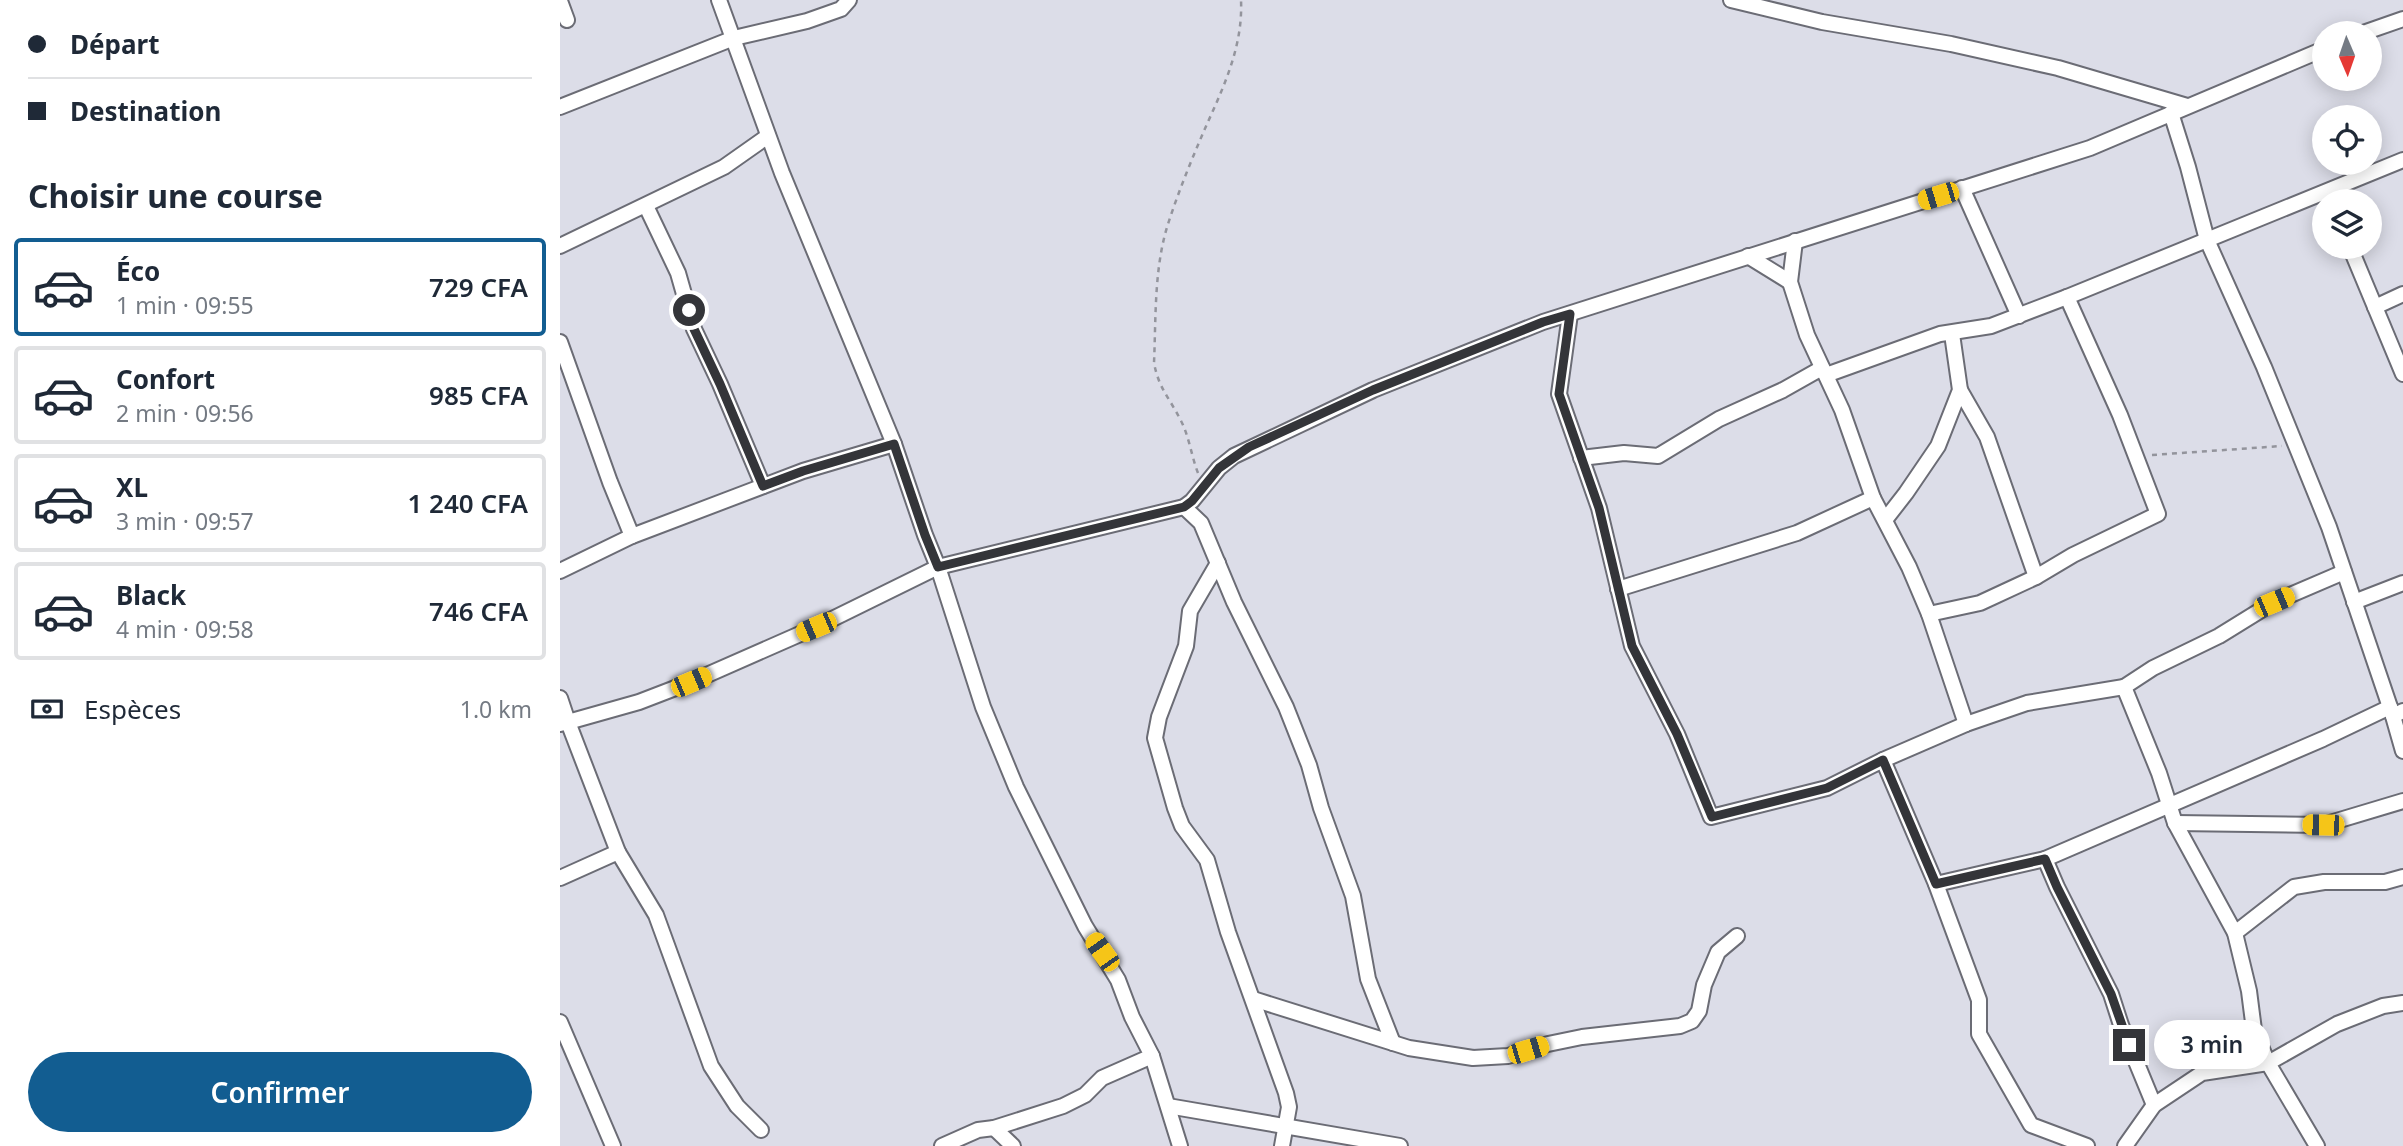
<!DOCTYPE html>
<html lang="fr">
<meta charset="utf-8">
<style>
body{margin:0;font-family:"Noto Sans",sans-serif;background:#f6f6f7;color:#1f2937;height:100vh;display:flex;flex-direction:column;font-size:26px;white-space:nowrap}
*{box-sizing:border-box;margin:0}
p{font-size:23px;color:#747a83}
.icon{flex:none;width:38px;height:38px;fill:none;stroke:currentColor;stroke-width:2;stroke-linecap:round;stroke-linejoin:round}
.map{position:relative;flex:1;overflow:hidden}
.details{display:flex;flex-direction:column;background:#fff;width:560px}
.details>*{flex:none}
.banner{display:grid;align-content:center;height:154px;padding:0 28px;background:#fff}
.needle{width:46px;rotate:178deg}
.controls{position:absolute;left:1752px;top:21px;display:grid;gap:14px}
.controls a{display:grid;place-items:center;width:70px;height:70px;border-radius:50%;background:#fff;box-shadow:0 4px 18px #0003;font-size:35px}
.end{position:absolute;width:32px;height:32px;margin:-16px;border:9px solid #343539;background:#fff;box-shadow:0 0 0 4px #fff}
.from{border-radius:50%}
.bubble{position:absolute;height:49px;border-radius:24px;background:#fff;box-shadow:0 4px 18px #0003;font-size:23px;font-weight:600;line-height:49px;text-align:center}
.car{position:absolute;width:21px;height:42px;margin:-21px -10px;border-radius:9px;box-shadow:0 0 5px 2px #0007;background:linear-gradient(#f5c518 24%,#345 0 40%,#f5c518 0 76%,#345 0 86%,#f5c518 0)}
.banner b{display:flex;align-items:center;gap:24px;height:66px;font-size:26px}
.banner b+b{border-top:2px solid #e0e1e3}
.banner i{width:18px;height:18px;background:#1f2937}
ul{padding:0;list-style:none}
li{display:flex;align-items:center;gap:21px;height:98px;margin:0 14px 10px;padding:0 14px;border:4px solid #e0e1e3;border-radius:7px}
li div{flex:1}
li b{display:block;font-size:26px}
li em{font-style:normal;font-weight:600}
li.selected{border-color:#125d91}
li>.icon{width:63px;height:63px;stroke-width:1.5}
h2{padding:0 28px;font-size:32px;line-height:84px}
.pay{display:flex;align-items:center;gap:18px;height:77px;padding:0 28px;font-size:26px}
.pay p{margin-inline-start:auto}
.action{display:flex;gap:14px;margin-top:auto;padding:14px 28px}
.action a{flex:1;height:80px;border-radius:42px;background:#125d91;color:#fff;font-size:28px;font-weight:600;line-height:80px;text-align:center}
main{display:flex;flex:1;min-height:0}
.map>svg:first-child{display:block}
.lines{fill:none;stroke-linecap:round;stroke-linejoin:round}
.street-casing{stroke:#6b6c75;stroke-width:18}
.path{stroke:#93949c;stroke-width:2.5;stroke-dasharray:5 5;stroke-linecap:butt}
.street{stroke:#fff;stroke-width:14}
.route{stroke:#343539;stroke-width:9}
</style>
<main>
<section class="details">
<div class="banner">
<b><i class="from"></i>Départ</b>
<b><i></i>Destination</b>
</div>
<h2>Choisir une course</h2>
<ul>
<li class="selected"><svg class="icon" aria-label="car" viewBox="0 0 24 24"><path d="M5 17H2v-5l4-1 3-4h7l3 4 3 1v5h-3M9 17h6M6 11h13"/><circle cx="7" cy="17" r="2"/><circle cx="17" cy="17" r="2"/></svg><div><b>Éco</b><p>1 min · 09:55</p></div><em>729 CFA</em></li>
<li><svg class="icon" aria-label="car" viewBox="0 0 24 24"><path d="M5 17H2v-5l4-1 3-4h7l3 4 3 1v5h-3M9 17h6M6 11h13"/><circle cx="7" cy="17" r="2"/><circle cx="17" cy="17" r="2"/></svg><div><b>Confort</b><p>2 min · 09:56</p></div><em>985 CFA</em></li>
<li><svg class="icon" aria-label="car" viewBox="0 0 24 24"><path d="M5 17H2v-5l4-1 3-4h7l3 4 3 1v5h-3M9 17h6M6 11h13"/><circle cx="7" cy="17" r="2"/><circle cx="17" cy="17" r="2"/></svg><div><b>XL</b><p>3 min · 09:57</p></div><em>1 240 CFA</em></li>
<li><svg class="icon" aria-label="car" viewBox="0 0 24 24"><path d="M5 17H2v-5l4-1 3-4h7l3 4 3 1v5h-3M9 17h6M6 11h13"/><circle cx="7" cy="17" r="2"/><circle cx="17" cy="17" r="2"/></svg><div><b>Black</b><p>4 min · 09:58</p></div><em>746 CFA</em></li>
</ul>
<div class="pay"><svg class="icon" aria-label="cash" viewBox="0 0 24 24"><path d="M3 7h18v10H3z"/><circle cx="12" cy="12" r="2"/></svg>Espèces<p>1.0 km</p></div>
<div class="action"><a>Confirmer</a></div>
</section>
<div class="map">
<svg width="1843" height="1146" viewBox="0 0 1843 1146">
<rect width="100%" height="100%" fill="#dcdde8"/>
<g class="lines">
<g class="street-casing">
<g id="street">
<path d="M159 0 222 173 334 444 365 535 378 567 423 707 456 787 525 926 558 980 572 1017 592 1056 542 1078 525 1095 503 1106 434 1128 418 1130 382 1146"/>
<path d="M1171 0 1262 22 1391 44 1498 68 1627 106"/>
<path d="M0 1 7 20"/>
<path d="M1803 33 1843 19"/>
<path d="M0 107 174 38 247 21 281 9 289 0"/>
<path d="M1611 113 1628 167 1647 240 1704 367 1769 527 1833 716"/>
<path d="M1402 188 1459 316"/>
<path d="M86 206 118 273 134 329 160 384 203 486"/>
<path d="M1235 241 1230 282 1247 335 1282 410 1313 498 1349 567 1369 614 1406 724"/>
<path d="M0 246 164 167 208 136"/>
<path d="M1790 247 1843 374"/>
<path d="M1188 256 1230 282"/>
<path d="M1815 307 1843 294"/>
<path d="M1010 314 999 394 1039 508 1072 646 1117 734 1151 817 1267 788 1323 760 1376 884 1419 1000V1034L1471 1125 1527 1146"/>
<path d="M0 342 50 482 72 536"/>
<path d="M1266 375 1380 334 1431 326 1507 297"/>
<path d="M1400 390 1427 437 1476 577"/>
<path d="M1021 458 1064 453 1098 456 1159 419 1223 390 1262 368"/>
<path d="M624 507 641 523 674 602 726 707 749 765 761 808 793 896 808 979 833 1043"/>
<path d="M1325 520 1346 493 1378 446 1400 390 1392 334"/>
<path d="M658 563 630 611 626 646 599 717 595 738 615 808 622 826 647 860 668 932 726 1093 729 1107 722 1146"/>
<path d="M0 571 72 536 243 471 334 444"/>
<path d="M1058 589 1237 533 1313 498"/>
<path d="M1794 602 1843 583"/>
<path d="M1369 614 1420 603 1476 577 1513 555 1598 514 1560 415 1507 297 1843 160"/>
<path d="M1564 687 1593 668 1659 636 1714 602 1784 572"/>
<path d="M0 698 8 722 0 724"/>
<path d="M1843 711 1833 716 1843 751"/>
<path d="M1323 760 1406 724 1467 703 1564 687 1599 773 1615 823 1675 933 1689 991 1694 1030 1708 1063 1757 1146"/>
<path d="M1615 823 1763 825 1843 801"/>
<path d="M58 852 96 915 151 1066 177 1106 201 1130"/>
<path d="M1485 859 1763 739 1830 707"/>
<path d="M0 878 58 852 8 722 79 702 131 682 256 627 378 567 624 507 632 501 659 468 674 456 813 390 983 322 1530 148 1764 49"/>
<path d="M1376 884 1485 859 1497 887 1551 994 1561 1025 1594 1105"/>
<path d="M1675 933 1734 887 1764 882H1825L1843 877"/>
<path d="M693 999 849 1048 913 1058 948 1056 988 1044 1022 1037 1120 1026 1132 1021 1139 1011 1144 985 1158 952 1177 936"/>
<path d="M0 1022 53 1146"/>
<path d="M592 1056 620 1146"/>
<path d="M608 1106 840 1146"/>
<path d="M434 1128 453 1146"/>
<path d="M1565 1146 1594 1105 1642 1073 1708 1063 1777 1024 1823 1006 1843 1003"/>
</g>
</g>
<g class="path">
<path d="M1592 455 1722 446"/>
<path d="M638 473C631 455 629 435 620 419 609 397 599 389 594 363 596 317 594 268 608 224 619 190 633 156 647 124 665 84 683 45 681 0"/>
</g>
<use href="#street" class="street"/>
</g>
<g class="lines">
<path class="route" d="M129 310 134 329 160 384 203 486 243 471 334 444 365 535 378 567 624 507 632 501 659 468 689 447 813 390 983 322 1010 314 999 394 1039 508 1072 646 1117 734 1152 817 1267 788 1323 760 1376 884 1485 859 1497 887 1551 994 1569 1045"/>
</g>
</svg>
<div class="controls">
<a><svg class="needle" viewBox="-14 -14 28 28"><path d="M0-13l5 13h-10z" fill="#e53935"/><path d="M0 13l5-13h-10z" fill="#747a83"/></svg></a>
<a><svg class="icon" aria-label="locate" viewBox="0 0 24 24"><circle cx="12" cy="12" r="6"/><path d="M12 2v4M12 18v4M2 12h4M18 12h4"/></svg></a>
<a><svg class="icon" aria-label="layers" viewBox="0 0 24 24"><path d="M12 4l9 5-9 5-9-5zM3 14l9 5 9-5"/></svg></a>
</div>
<i class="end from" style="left:129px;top:310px"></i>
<i class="end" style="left:1569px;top:1045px"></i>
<div class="bubble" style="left:1594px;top:1020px;width:116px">3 min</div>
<i class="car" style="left:1378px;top:196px;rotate:253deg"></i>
<i class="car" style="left:1714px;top:602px;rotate:67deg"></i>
<i class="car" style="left:256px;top:627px;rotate:247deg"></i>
<i class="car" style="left:131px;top:682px;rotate:67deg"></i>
<i class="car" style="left:1763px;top:825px;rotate:271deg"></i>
<i class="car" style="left:542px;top:952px;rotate:325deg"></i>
<i class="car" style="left:968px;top:1050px;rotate:73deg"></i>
</div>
</main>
